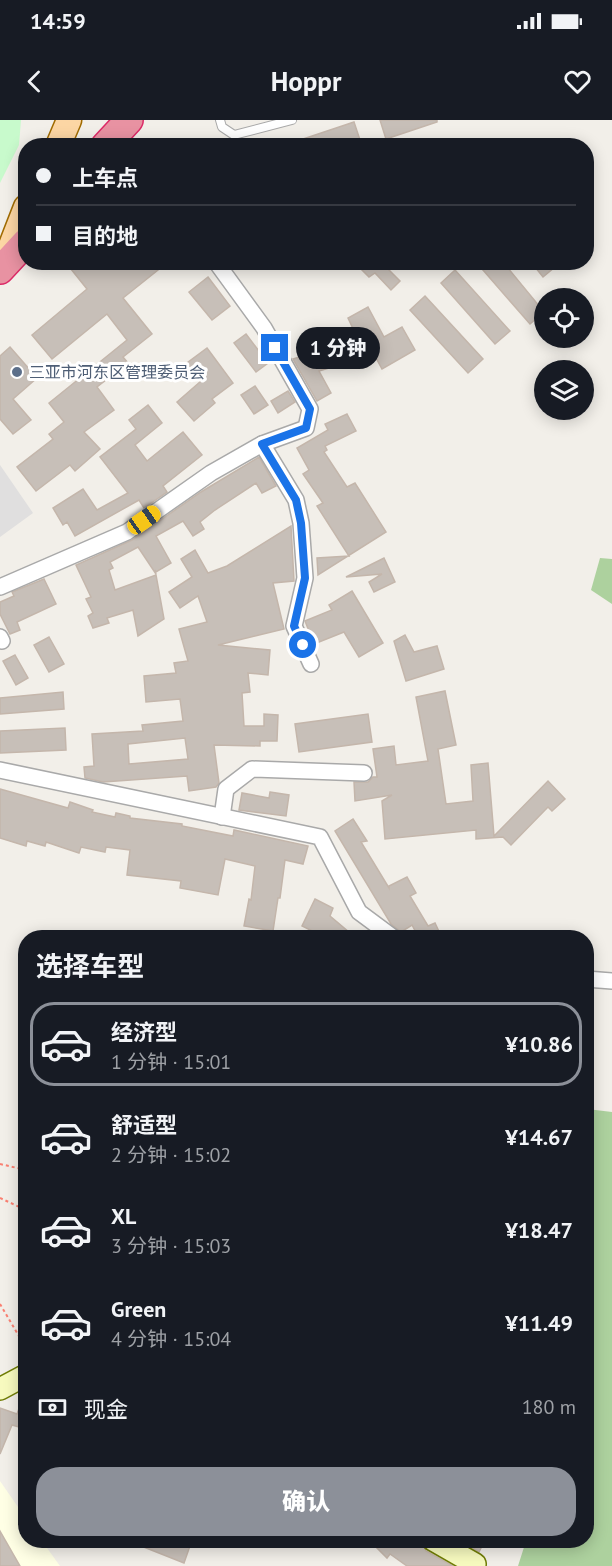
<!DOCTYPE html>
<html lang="zh">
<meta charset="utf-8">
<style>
body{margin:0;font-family:"PT Sans","Noto Sans SC",sans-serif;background:#20242c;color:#f1f3f6;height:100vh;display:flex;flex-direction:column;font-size:22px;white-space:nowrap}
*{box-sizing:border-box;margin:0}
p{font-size:20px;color:#9ea1a6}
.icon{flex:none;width:33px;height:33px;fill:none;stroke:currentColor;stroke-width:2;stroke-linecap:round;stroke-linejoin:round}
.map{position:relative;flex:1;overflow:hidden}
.panel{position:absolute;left:18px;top:810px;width:576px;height:618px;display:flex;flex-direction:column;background:#171b24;border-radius:24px;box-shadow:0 3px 15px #0003}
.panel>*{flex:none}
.top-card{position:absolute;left:18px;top:18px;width:576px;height:132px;border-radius:24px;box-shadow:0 3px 15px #0003;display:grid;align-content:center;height:132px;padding:0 18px;background:#171b24}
.controls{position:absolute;left:534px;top:168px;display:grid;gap:12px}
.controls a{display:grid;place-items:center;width:60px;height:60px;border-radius:50%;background:#171b24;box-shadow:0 3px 15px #0003;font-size:30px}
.end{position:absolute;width:27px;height:27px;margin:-14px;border:8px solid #1a73e8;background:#fff;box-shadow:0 0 0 3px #fff}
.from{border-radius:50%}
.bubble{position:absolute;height:42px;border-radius:21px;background:#171b24;box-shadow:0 3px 15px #0003;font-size:20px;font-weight:800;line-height:42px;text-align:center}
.car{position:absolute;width:18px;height:36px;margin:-18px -9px;border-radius:8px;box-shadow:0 0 4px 2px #0007;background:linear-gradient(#f5c518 24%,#345 0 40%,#f5c518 0 76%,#345 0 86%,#f5c518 0)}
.top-card b{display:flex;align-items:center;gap:21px;height:57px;font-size:22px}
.top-card b+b{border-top:2px solid #363941}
.top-card i{width:15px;height:15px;background:#f1f3f6}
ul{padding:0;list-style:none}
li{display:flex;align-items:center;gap:18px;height:84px;margin:0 12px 9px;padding:0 6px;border:3px solid transparent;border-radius:24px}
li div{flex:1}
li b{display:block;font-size:22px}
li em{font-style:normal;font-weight:800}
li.selected{border-color:#8c9099}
li>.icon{width:54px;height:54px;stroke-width:1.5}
h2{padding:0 18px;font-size:27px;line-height:72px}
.pay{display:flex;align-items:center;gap:15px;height:66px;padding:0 18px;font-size:22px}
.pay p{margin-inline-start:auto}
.action{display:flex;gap:12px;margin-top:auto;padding:12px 18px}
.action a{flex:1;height:69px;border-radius:24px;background:#8c9099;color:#fff;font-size:24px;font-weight:800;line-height:69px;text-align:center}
.status{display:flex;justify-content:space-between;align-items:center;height:42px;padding:0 30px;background:#171b24;direction:ltr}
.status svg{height:16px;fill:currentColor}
header{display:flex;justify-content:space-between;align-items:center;height:78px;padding:0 18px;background:#171b24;font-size:27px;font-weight:800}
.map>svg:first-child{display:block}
.residential{fill:#e0dfdf}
.education{fill:#ffffe5}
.forest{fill:#add19e}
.park{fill:#c8facc}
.building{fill:#c7bfb8;stroke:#c4b6ab;stroke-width:1.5;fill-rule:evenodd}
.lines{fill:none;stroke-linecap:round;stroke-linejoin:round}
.lane-casing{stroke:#a9a9a9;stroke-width:10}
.street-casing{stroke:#a9a9a9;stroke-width:18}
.secondary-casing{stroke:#707d05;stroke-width:24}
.primary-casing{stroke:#a06b00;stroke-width:27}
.highway-casing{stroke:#dc2a67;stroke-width:30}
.path{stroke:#fa8072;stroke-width:2;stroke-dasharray:3 3;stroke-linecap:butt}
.lane{stroke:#fff;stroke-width:8}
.street{stroke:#fff;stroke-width:15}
.secondary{stroke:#f7fabf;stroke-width:21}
.primary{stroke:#fcd6a4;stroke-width:24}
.highway{stroke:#e892a2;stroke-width:27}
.route{stroke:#1a73e8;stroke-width:8}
.service-dot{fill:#5c6f8a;stroke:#fff;stroke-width:2}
.labels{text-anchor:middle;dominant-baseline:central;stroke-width:6;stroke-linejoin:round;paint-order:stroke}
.service-label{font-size:16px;fill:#4e5e75;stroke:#fff;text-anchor:start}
</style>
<div class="status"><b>14:59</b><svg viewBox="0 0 49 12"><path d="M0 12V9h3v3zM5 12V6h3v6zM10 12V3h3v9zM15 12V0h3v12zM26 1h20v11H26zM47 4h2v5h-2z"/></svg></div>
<header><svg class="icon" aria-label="back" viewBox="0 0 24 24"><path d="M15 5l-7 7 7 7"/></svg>Hoppr<svg class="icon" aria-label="heart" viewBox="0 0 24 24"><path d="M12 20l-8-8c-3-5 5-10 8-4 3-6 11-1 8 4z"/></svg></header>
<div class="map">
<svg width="612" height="1446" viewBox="0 0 612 1446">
<rect width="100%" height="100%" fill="#f2efe9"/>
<path class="residential" d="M0 345 33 393 0 417Z"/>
<path class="education" d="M0 1361 25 1397 26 1420 42 1421 60 1446H0Z"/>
<g class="forest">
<path d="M600 438 612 439V484L591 470Z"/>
<path d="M587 989 612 992V1446H518L526 1421 586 1420Z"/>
</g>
<path class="park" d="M0 0H21L19 25 0 63Z"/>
<g class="building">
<path d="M380 0H437V2L386 19Z"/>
<path d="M354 2 362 26H288V24Z"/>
<path d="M79 142H168L123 178 152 214 123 237 128 243 97 267 114 290 84 312 100 329 75 351 70 345 36 371 17 347 53 319 49 314 64 302 49 283 127 220 107 194 52 239 32 215 87 169 71 149Z"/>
<path d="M354 142H389L385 146 400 161 391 170 375 153 369 157Z"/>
<path d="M476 142H503L544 192 530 204Z"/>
<path d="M531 142H561L543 157Z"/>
<path d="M455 150 510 211 495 224 441 163Z"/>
<path d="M208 157 230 186 212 200 189 172Z"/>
<path d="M425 176 483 239 468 253 410 190Z"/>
<path d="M368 187 384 217 402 207 415 230 382 249 363 214 357 217 348 198Z"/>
<path d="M246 214 268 243 256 252 234 223Z"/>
<path d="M10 227 37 258 13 279 31 300 13 314 0 299V236Z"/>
<path d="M207 228 233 263 212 279 215 283 194 301 177 282 201 261 187 243Z"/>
<path d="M323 230 329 248 319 251 331 273 317 281 293 239Z"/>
<path d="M255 266 268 285 254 294 241 275Z"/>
<path d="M288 271 295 282 278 293 271 281Z"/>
<path d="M148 285 162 303 135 325 147 341 183 312 202 335 163 366 167 372 144 388 139 380 75 416 67 402 63 405 53 388 83 369 97 390 128 373 100 337 136 309 129 300Z"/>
<path d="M347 294 356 311 325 326 327 330 324 332 347 367 355 363 386 412 318 455 317 438 349 436 317 386 323 383 303 354 309 350 297 328 328 310 325 304Z"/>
<path d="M259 337 276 366 262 373 256 363 215 390 200 402 204 409 193 416 183 401 156 416 171 443 156 452 155 450 156 454 138 427 110 442 113 448 109 450 115 470 156 455 164 499 138 516 133 490 107 498 109 503 93 508 88 496 93 493 86 479 91 477 76 445 132 420 201 372Z"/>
<path d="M291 406 294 461 273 463 284 509 218 525 270 530 268 555 248 553 250 572 242 573 244 606H264V594L278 595 277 621H260V626L214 625 219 663 216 667 189 671 187 656 103 662 85 658 84 647 94 646 92 614 143 611 142 605 183 601 180 579 146 582 144 556 176 553 174 543 188 541 179 509 207 502 198 476 180 488 169 472 192 457 181 439 195 430 208 453 227 446ZM185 618 188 639 129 644 128 624Z"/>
<path d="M384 438 395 462 374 472 369 462 382 454 346 457Z"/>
<path d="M44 459 56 484 17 502 20 510 10 514 0 494V482L14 476 12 472Z"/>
<path d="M352 471 383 523 359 537 344 512 314 524 305 501 332 490 329 485Z"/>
<path d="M405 515 414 532 437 526 444 549 406 561 394 521Z"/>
<path d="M49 517 64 544 49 552 34 525Z"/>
<path d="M15 535 28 558 16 565 3 541Z"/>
<path d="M445 571 456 625 438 629 446 684 473 681 471 645 488 643 494 716 548 661 565 679 552 691 548 687 511 725 503 717 476 719V710L385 719 382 681 392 675 355 681 354 662H368L373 657H377L373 629 394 626 396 645 428 641 416 577Z"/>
<path d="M63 572 64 589 0 594V578Z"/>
<path d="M368 594 372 622 299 632 295 604Z"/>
<path d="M65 608 66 630 0 633V611Z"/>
<path d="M0 669 68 688 70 682 93 690 92 692 115 697 116 693 130 696V698L182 704V706L233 716 234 710 308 726 303 744 285 740 280 778H278L273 811 244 806 249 779 251 780 255 746 225 739 218 775 180 768 181 761 127 755 130 730 106 727 105 732 81 727 79 733 46 722 45 726 27 721 26 726 0 718Z"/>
<path d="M270 672 289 675 286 696 239 690 242 673 269 678Z"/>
<path d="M353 699 367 721 361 722 389 768V766L407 757 416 773 410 776 428 806 435 803 442 818H419L412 805 401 812 391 804 335 711Z"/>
<path d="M315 779 333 788 330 796 356 818H326L302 806Z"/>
<path d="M24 1275H26V1309L12 1305 0 1334V1288L17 1294Z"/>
<path d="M0 1411 20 1446H0Z"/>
<path d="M126 1420H192L184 1443Z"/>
<path d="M369 1420H420L426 1431 453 1446H407L390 1434 387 1438Z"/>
<path d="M460 1420H485L479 1432Z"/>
</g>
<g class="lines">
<g class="lane-casing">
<path id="lane" d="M220 0 222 7 234 15 292 0"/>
</g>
<g class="street-casing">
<g id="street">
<path d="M216 142 264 208 310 289 306 308 262 324 296 380 301 403 305 458 294 506 311 544"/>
<path d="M0 467 127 412 211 353 262 324"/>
<path d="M0 517 2 521"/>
<path d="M0 650 320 717 359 792 394 818"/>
<path d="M222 697 226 669 252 649 364 653"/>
<path d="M586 859 612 861"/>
</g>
</g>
<g class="secondary-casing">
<g id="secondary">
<path d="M0 1269 26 1255"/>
<path d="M433 1420 475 1444"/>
</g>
</g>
<g class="primary-casing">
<g id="primary">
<path d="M58 26 69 0"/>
<path d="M3 146 26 87"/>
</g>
</g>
<g class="highway-casing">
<g id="highway">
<path d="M105 26 129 0"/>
<path d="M0 150 26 122"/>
</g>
</g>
<g class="path">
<path d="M0 1044 26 1050"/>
<path d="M0 1078 26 1090"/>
<path d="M0 1184 26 1228"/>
</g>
<use href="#lane" class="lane"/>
<use href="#street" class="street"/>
<use href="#secondary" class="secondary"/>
<use href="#primary" class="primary"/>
<use href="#highway" class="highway"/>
</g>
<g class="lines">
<path class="route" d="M275 228 310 289 306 308 262 324 296 380 301 403 305 458 294 506 303 525"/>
</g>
<circle class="service-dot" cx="17" cy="252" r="6"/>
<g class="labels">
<g class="service-label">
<text x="29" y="252">三亚市河东区管理委员会</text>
</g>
</g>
</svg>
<div class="controls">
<a><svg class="icon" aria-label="locate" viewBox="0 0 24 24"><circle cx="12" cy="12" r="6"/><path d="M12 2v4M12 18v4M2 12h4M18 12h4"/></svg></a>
<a><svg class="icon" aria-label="layers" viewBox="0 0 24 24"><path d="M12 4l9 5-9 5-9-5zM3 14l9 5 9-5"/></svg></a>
</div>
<i class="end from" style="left:303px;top:525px"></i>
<i class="end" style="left:275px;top:228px"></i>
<div class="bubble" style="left:296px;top:207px;width:84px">1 分钟</div>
<i class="car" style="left:144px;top:400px;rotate:55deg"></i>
<div class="top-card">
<b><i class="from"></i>上车点</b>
<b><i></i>目的地</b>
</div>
<section class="panel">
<h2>选择车型</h2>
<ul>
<li class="selected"><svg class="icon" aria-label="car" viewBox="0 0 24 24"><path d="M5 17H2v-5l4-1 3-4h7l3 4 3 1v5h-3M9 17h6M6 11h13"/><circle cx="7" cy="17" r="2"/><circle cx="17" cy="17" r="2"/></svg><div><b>经济型</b><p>1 分钟 · 15:01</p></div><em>¥10.86</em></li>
<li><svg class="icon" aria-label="car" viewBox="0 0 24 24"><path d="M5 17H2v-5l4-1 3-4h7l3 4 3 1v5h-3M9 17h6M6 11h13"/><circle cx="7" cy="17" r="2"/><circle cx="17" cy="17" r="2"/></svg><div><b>舒适型</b><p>2 分钟 · 15:02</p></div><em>¥14.67</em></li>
<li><svg class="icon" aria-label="car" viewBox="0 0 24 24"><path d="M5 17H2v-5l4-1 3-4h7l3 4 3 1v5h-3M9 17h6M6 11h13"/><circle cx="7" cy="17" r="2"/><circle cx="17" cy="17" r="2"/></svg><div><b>XL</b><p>3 分钟 · 15:03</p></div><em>¥18.47</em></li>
<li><svg class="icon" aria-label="car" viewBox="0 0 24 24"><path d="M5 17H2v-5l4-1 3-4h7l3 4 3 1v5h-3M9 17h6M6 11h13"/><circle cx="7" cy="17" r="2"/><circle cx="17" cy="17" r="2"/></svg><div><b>Green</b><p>4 分钟 · 15:04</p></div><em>¥11.49</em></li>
</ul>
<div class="pay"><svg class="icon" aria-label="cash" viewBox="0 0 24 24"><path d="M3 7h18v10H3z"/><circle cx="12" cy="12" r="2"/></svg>现金<p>180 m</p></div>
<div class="action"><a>确认</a></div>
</section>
</div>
